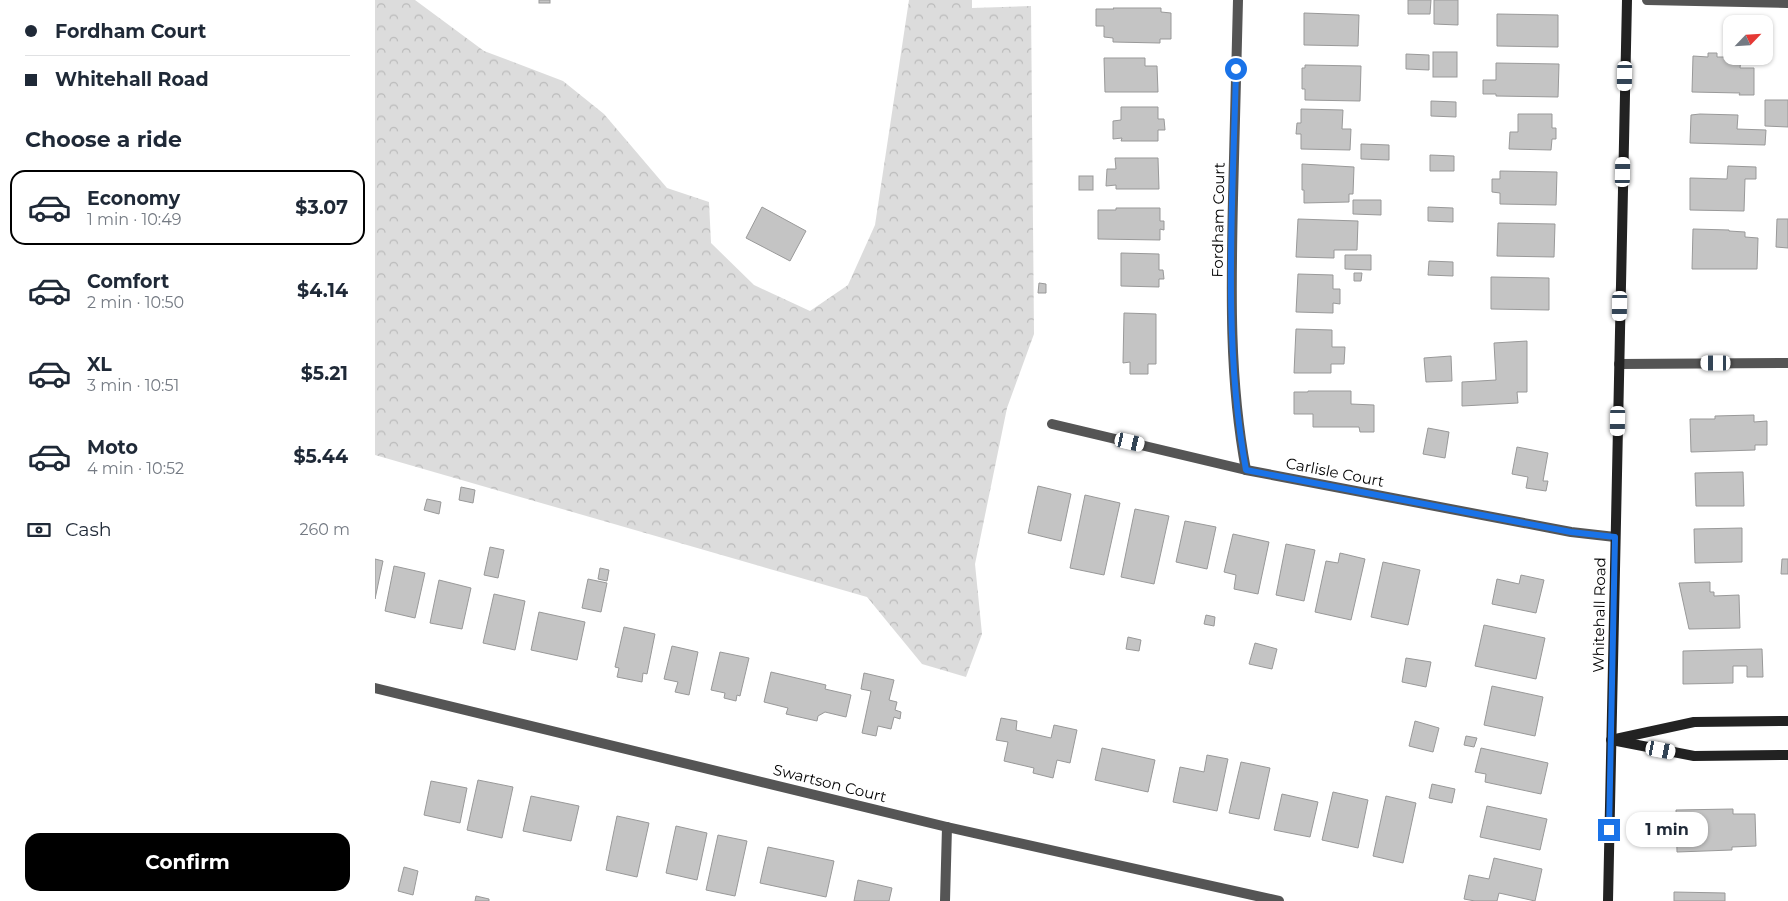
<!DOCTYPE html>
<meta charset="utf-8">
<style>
body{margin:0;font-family:Montserrat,sans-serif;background:#f6f6f7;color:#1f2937;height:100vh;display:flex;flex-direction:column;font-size:19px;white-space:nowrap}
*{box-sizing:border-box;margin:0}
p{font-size:16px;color:#747a83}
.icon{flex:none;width:28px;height:28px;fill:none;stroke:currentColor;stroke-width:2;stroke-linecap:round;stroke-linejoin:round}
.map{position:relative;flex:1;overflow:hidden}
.drawer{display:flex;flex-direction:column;background:#fff;width:375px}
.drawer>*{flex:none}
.top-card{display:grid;align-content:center;height:110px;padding:0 25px;background:#fff}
.needle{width:32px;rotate:65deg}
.controls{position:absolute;left:1348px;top:15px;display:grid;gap:10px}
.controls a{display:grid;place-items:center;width:50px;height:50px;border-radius:10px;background:#fff;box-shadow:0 1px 4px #0004;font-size:25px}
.end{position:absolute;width:22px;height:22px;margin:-11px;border:6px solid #1a73e8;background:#fff;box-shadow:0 0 0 2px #fff}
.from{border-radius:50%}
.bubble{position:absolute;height:35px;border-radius:15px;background:#fff;box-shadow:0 1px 4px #0004;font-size:16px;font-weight:700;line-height:35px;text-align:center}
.car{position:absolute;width:15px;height:30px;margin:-15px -8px;border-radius:6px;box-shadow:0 0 4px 1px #0007;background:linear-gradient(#fff 24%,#345 0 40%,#fff 0 76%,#345 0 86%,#fff 0)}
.top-card b{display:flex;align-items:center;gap:18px;height:48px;font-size:19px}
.top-card b+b{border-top:1px solid #e0e1e3}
.top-card i{width:12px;height:12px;background:#1f2937}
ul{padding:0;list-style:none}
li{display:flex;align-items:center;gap:15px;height:75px;margin:0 10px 8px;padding:0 15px;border:2px solid transparent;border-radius:15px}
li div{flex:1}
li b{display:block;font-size:19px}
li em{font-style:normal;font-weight:700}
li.on{border-color:#000}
li>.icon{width:45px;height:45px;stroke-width:1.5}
h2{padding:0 25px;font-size:22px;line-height:60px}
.pay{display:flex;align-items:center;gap:12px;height:55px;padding:0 25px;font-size:19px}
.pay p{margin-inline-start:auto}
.action{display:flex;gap:10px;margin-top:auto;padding:10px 25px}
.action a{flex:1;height:58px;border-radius:15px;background:#000;color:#fff;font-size:20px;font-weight:700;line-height:58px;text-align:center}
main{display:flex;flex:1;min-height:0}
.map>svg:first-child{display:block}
.forest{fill:url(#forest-crowns)}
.building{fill:#c4c4c4;stroke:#999}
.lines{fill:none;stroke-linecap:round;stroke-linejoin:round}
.street{stroke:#555;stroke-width:10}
.secondary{stroke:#222;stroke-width:10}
.route{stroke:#1a73e8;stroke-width:6}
.labels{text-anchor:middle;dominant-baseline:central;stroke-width:4;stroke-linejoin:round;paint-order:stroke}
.street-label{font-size:15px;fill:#000;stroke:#fff}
</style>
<main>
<section class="drawer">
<div class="top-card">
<b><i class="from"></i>Fordham Court</b>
<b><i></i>Whitehall Road</b>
</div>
<h2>Choose a ride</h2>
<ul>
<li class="on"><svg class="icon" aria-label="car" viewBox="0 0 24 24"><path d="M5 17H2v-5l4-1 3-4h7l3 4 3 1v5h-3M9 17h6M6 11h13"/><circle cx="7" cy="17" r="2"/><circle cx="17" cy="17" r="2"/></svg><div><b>Economy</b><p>1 min · 10:49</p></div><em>$3.07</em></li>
<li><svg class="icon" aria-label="car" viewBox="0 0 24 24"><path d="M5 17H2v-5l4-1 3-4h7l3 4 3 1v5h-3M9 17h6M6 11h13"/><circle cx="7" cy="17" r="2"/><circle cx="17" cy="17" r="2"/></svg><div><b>Comfort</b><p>2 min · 10:50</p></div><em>$4.14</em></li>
<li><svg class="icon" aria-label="car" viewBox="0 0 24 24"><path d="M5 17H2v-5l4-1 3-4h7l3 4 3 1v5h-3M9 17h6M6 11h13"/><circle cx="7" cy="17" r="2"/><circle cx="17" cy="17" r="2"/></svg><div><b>XL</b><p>3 min · 10:51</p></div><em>$5.21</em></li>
<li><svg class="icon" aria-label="car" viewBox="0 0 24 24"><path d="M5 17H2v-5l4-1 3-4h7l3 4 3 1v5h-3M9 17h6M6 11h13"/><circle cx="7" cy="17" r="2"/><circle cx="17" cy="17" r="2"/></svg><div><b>Moto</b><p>4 min · 10:52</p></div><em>$5.44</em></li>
</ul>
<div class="pay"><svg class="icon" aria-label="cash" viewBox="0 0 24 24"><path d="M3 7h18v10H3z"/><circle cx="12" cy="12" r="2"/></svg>Cash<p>260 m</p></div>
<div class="action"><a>Confirm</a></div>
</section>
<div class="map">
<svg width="1413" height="901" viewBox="0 0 1413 901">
<defs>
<pattern id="forest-crowns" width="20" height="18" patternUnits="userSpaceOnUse" patternTransform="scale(1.25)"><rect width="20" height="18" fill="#dcdcdc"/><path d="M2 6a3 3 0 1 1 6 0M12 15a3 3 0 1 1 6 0" fill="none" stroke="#bbb"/></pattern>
</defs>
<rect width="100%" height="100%" fill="#fff"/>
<path class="forest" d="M0 0H40L109 51 188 81 229 114 292 188 334 202 336 243 379 285 435 311 473 285 500 225 534 0H597V8L656 6 659 334 632 408 600 564 607 634 591 677 547 664 492 597 0 455Z"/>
<g class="building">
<rect x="164" y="0" width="11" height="3"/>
<path d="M1033 0H1056L1055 14H1033Z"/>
<path d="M1059 0H1083V25L1059 24Z"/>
<path d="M738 8H786V12L796 13V39H785V43L738 42V38L729 37V26H721V9H739Z"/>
<path d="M929 13 984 15 983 46 929 45Z"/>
<path d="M1122 14 1183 15V47L1122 46Z"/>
<rect x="1058" y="52" width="24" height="25"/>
<path d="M1333 53H1342V57H1366L1365 68H1379V95H1364L1365 93 1317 92 1318 56 1333 57Z"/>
<path d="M1031 54 1054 55V70L1031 69Z"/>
<path d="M729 58H770V66H782L783 92H730Z"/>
<path d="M1121 63 1184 64 1183 97 1121 96V94H1108V80H1121Z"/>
<path d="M930 65 986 66 985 101 930 100V89H927V68H930Z"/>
<path d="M1390 100H1413V127L1390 126Z"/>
<path d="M1056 101 1081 102V117L1056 116Z"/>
<path d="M746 107H783V119H789L790 130H783V141H746L747 138 738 139V121L746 120Z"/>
<path d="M926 109 968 110 967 129H976L975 150 926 149V134H921L922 123H926Z"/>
<path d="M1143 114H1177V128H1181V139H1177L1176 150 1134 149 1135 132H1143Z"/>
<path d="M1325 114 1363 115 1362 129 1391 130 1390 145 1315 143 1316 115Z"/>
<path d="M986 144 1014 145V160L986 159Z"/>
<path d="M1055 155 1079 156V171H1055Z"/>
<path d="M740 158H783L784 189H741V185L731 186 732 169H741Z"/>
<path d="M927 164 979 167 978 194H974V202L929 203V190H927Z"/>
<path d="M1353 166 1381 167V179H1370L1369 211 1315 210V178L1352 179Z"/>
<path d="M1125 171 1182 172 1181 205 1125 204V193L1117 192V179H1125Z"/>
<rect x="704" y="176" width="14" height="14"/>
<path d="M978 200H1006V215L978 214Z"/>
<path d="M387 207 431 231 415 261 371 238Z"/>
<path d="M1053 207 1078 208V222L1053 221Z"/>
<path d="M741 208H785V221H789V230L785 229V240L723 239V210H741Z"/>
<path d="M923 219 983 221 982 250H959V258L921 257Z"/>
<path d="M1402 219H1413V248L1401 247Z"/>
<path d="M1123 223 1180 224 1179 257 1122 256Z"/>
<path d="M1318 229 1354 230V231L1370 232V237L1383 238 1382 269H1317Z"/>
<path d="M746 253 784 254V270H788L789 279H784V287L746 286Z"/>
<path d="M970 255H996V270L970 269Z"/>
<path d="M1054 261 1078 262V276L1053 275Z"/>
<path d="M979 273H987L986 281H979Z"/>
<path d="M923 274 958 275V289H965V304L958 303V313L921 312Z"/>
<path d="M1116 277 1174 278V310L1116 309Z"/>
<path d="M664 283 671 284V293H663Z"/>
<path d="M749 313 781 314V364H773V374H755V362L748 363Z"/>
<path d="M921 329 957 330V347H970L969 364H956V373H919Z"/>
<path d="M1152 341V392H1142L1143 403 1087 406V382L1121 380 1119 343Z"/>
<path d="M1076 356 1077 381 1051 382 1049 358Z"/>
<path d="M933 391H976V404L999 405V432H985L984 427H938V414H919V392H933Z"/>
<path d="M1379 415V422L1392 421V445H1380V450L1316 452 1315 419H1340V416Z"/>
<path d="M1053 428 1074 432 1070 458 1048 454Z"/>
<path d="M1142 447 1173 453 1168 481H1173L1171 491 1151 488 1153 477 1137 474Z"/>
<path d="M1368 472 1369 506H1321L1320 473Z"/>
<path d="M663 486 696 494 686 541 653 533Z"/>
<path d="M86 487 100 490 98 503 84 500Z"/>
<path d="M710 495 745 503 729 575 695 568Z"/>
<path d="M52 499 66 502 64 514 49 510Z"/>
<path d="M760 509 794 516 779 584 746 577Z"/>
<path d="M810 521 841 527 832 569 801 562Z"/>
<path d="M1367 528V562L1320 563 1319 529Z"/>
<path d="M858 534 894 542 883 594 859 589 861 575 849 572Z"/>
<path d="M911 544 940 550 929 601 901 595Z"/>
<path d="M115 547 129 550 123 578 109 575Z"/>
<path d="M965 553 990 559 976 620 940 612 951 561 963 563Z"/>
<path d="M0 559 8 561 0 599Z"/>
<path d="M1407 559H1413V574H1406Z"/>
<path d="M1008 562 1045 570 1033 625 996 617Z"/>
<path d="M19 566 50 573 40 618 10 611Z"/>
<path d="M225 568 234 570 232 581 223 579Z"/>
<path d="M1146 575 1169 580 1161 613 1117 604 1122 579 1144 584Z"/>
<path d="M213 579 232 583 226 612 207 608Z"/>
<path d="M64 580 96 588 87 629 55 623Z"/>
<path d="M1335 582V592H1339V596L1364 595 1365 628 1314 629 1304 583Z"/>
<path d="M119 594 150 601 140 650 108 643Z"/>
<path d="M164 612 210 622 202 660 156 650Z"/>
<path d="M831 615 840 617 839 626 829 624Z"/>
<path d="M1109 625 1170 638 1161 679 1100 666Z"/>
<path d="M249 627 280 634 272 674 268 673 267 682 242 677 244 668 240 667Z"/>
<path d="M753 637 766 640 764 651 751 649Z"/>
<path d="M880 643 902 649 897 669 874 664Z"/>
<path d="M297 646 323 652 314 695 300 692 303 682 289 679Z"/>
<path d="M1387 649 1388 677H1372V666H1358V683L1308 684V651Z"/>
<path d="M345 652 374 658 365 696 362 695 361 701 349 698 350 693 336 690Z"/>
<path d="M1031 658 1056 662 1051 687 1027 682Z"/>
<path d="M396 672 451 685 450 689 476 695 471 717 450 712 443 716 442 721 411 714 413 708 389 702Z"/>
<path d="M489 673 519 680 514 700 522 702 520 710 526 712 525 719 519 717 516 729 503 726 501 736 487 733 496 691 486 689Z"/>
<path d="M1117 686 1168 697 1160 736 1109 725Z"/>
<path d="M626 718 642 721 641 730 676 738 679 725 702 730 695 763 682 760 678 778 658 773 659 768 629 761 633 742 621 740Z"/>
<path d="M1040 721 1064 728 1058 752 1034 746Z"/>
<path d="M1091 736 1102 738 1099 747 1089 745Z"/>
<path d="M727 748 780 760 773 792 720 780Z"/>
<path d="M1106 748 1173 763 1166 794 1110 782 1111 774 1100 772Z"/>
<path d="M832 755 853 759 842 811 798 802 805 767 829 772Z"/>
<path d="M866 762 895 768 884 819 854 813Z"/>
<path d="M103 780 138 787 127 838 92 830Z"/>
<path d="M56 781 92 788 85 823 49 815Z"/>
<path d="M1057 784 1080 789 1077 803 1054 798Z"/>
<path d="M958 792 993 800 983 848 947 840Z"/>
<path d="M907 794 943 802 935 837 899 830Z"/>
<path d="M156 796 204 806 196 841 148 831Z"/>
<path d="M1011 796 1041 803 1028 863 998 856Z"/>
<path d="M1112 806 1172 819 1165 850 1105 837Z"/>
<path d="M1358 809V814H1380L1381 846 1357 847V850L1302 852 1301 810Z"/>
<path d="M242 816 274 823 262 877 231 870Z"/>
<path d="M301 826 332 833 322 880 291 873Z"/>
<path d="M343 835 372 841 360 896 331 890Z"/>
<path d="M393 847 459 861 451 897 385 883Z"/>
<path d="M1119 858 1167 869 1160 901 1124 893 1122 901H1100L1089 899 1094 875 1114 879Z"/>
<path d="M29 867 43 871 38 895 23 891Z"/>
<path d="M483 880 517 888 514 901H479Z"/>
<path d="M1299 892 1350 893V901H1299Z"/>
<path d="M101 896 114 899V901H100Z"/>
</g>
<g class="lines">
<g class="street">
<path d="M863 0C861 66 860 132 858 198 856 289 854 380 871 470"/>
<path d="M1272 0 1413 3"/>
<path d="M1244 364 1413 363"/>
<path d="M677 424 871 470 1196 532 1240 537"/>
<path d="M0 688 572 827 904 901"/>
<path d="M570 901 572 827"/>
</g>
<g class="secondary">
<path d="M1236 740 1319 722 1413 721"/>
<path d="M1242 741 1319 756 1413 755"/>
<path d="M1233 901 1252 0"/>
</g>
</g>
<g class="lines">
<path class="route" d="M861 69C858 202 847 339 871 470L1196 532 1240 537 1234 830"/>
</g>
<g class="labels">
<g class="street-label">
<text transform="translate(843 220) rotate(-89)">Fordham Court</text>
<text transform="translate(960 472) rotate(11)">Carlisle Court</text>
<text transform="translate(1224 615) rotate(-89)">Whitehall Road</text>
<text transform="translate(455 783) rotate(14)">Swartson Court</text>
</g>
</g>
</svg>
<div class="controls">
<a><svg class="needle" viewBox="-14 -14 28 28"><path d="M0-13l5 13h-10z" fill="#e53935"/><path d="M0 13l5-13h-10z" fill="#747a83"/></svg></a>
</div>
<i class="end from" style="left:861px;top:69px"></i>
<i class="end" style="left:1234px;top:830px"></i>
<div class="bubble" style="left:1251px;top:812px;width:82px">1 min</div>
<i class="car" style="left:1250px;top:76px;rotate:181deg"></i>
<i class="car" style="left:1248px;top:172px;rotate:1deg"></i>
<i class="car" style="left:1245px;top:306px;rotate:181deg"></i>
<i class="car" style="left:1341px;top:363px;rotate:270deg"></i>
<i class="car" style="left:1243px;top:421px;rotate:181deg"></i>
<i class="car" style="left:755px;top:442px;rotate:103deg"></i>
<i class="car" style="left:1286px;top:750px;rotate:101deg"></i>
</div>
</main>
